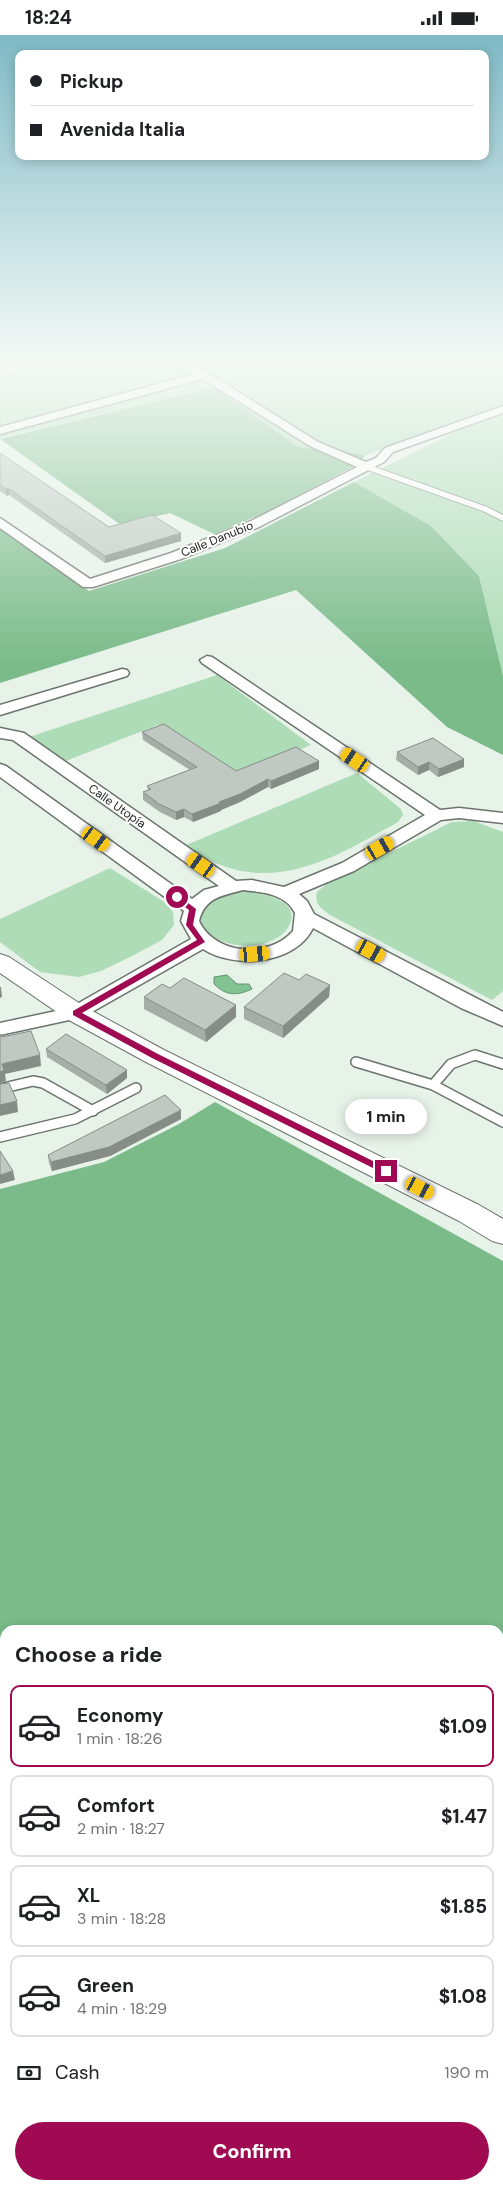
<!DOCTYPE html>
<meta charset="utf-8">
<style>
body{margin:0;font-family:"DM Sans",sans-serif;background:#f6f6f6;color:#202124;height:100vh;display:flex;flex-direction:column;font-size:19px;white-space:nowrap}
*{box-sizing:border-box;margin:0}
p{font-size:16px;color:#757577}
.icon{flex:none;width:28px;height:28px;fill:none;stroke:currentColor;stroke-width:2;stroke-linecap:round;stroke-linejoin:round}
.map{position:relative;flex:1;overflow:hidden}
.side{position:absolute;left:0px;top:1590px;width:504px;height:565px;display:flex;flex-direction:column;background:#fff;border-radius:15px 15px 0 0;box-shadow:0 2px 12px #0003}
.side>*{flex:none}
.banner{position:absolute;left:15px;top:15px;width:474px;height:110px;border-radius:10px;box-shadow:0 2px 12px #0003;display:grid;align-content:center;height:110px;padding:0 15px;background:#fff}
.end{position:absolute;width:22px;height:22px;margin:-11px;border:6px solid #9f0a52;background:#fff;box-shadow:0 0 0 2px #fff}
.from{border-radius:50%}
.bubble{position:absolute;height:35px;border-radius:18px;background:#fff;box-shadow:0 2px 12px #0003;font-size:16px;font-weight:800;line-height:35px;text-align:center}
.car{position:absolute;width:15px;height:30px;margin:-15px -8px;border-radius:6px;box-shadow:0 0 4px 1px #0007;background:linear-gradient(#f5c518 24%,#345 0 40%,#f5c518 0 76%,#345 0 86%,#f5c518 0)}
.banner b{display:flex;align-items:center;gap:18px;height:48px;font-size:19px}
.banner b+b{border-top:1px solid #e0e0e0}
.banner i{width:12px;height:12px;background:#202124}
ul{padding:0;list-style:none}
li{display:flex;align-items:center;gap:15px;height:82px;margin:0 10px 8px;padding:0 5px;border:2px solid #e0e0e0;border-radius:10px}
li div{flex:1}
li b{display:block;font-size:19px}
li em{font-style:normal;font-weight:800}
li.current{border-color:#9f0a52}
li>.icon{width:45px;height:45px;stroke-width:1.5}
h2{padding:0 15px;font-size:22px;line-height:60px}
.pay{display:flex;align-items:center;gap:12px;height:55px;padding:0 15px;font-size:19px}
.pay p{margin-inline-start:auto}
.button{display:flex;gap:10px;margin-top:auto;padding:10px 15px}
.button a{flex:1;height:58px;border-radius:30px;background:#9f0a52;color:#fff;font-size:20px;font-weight:800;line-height:58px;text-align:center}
.status{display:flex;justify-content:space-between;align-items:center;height:35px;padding:0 25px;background:#fff;direction:ltr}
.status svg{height:14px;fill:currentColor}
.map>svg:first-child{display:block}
.green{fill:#aedcb7}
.forest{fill:#7bbb8a}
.water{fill:#82c392;stroke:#669471}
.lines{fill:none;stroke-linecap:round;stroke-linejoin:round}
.lane-far1-casing{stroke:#6b746c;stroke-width:7}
.lane-casing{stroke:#6b746c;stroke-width:12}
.street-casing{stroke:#6b746c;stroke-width:3}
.secondary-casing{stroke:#6b746c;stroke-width:2}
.highway-casing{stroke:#6b746c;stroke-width:2}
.lane-far1{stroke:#fff;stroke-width:5.5}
.lane{stroke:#fff;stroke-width:9}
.street{fill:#fff;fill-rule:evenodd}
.secondary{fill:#fff;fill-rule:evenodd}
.highway{fill:#fff;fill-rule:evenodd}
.wall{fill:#a4ada6}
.shaded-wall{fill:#868d87}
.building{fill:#bfc9c1;stroke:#868d87}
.route{fill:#9f0a52}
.labels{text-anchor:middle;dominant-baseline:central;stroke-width:4;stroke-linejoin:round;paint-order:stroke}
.far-street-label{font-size:12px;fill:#242724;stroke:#fff}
</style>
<div class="status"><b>18:24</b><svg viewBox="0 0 49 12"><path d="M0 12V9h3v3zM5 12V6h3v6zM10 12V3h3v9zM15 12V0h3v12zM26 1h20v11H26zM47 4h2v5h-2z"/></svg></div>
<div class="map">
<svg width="503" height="2155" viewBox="0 0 503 2155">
<rect width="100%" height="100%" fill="#e7f2e9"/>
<g class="green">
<path d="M48 325H503V371L366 420 298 412 214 352 0 403V339Z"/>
<path d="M503 380V641L479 541 431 491 354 447 459 395Z"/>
<path d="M217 640 311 710 234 742 158 690 63 727 29 702Z"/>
<path d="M357 738 401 774 403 780 398 787C348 815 293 850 233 834 215 829 200 820 184 811Z"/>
<path d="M474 786 503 797V956L492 965 330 880C321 873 314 869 317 857L328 848 452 787Z"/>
<path d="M110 833 163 866 173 877 174 890 162 905 130 922 101 936 79 942 40 937 0 907V884Z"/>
<path d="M235 856C253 856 308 863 287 894 272 915 232 914 213 902 198 893 195 876 210 866 217 861 227 859 235 856Z"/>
</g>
<g class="forest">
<path d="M214 352 298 412 366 420 358 429 267 477 214 499 170 478 121 490 0 404Z"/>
<path d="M354 447 431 491 479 541 503 641V720L447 692 296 555 0 648V493L89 556 225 513Z"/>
<path d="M215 1067 503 1226V1652L499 1653V1595H5V1782L0 1783V1154L104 1127 179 1089Z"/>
</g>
<path class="water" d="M227 940 237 949H249L252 954C237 961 226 961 214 949V942Z"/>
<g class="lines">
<g class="lane-far1-casing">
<path id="lane-far1" d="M367 432 485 474 503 483"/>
</g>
<g class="lane-casing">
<g id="lane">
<path d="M356 1027 433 1050 503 1087"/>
<path d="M433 1050 451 1029 475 1020 503 1029"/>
<path d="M0 1054 33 1046 43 1048 93 1076"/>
<path d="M0 1102 75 1084 136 1053"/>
</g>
</g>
<g class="street-casing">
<g id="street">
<path d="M8 325H25L0 334V328Z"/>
<path d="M166 325H180L208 338 318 407 366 427 376 423 385 413 503 371V378L393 417 384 427 259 492 181 524 93 552H83L0 493V483L90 544 171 518 251 486 357 432 310 411 203 344 0 399V392L194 339Z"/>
<path d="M207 621 212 622 440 775 459 773 503 778V788L459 783 441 785 354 836 299 859 307 866 314 879 503 977V991L461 973 313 893C295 930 234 934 203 914L83 982 0 1000V988L70 973 191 904 181 886 184 876 0 742V729L6 731 192 864 204 855 219 851 13 705 0 703V693L24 698 236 846 252 845 284 852 342 828 425 780 202 628 200 625ZM243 855C262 857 286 859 295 878L293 896C268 924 215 920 199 886 205 862 222 861 243 855Z"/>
<path d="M122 634 127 635 129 638 127 641 0 680V670Z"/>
</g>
</g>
<g class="secondary-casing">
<g id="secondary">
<path d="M0 919 9 922 85 972 164 1015 479 1170 503 1184V1209L492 1206 459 1186 146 1027 67 984 0 938Z"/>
<path d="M503 1674V1712L499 1713V1675Z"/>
<path d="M5 1805V1847L0 1848V1806Z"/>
</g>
</g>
<g class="highway-casing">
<g id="highway">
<path d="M503 1820V1862L499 1863V1821Z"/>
<path d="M5 1965V2009L0 2011V1967Z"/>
<path d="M503 2071V2117L499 2118V2072Z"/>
<path d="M329 2150H388L386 2155H327Z"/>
</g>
</g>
<use href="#lane-far1" class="lane-far1"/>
<use href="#lane" class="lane"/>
<use href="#street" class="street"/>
<use href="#secondary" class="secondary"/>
<use href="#highway" class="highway"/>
</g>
<g class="wall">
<path d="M0 418 109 492 181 498V506L105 528 9 460 7 461 0 456Z"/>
<path d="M142 697 236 736 319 734 271 754 268 752 240 767 221 775V776L193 787 184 782 176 785 160 777 143 765V757L148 755 147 751 190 735 143 705Z"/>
<path d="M397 717 464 732 438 742 429 735 418 740 396 725Z"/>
<path d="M299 945 330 950 329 962 283 1003 244 984V972Z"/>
<path d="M170 953 236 970V982L206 1007 144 974V962Z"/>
<path d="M46 1014 127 1035V1043L107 1059 47 1022Z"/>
<path d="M181 1075V1084L110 1121 52 1136 49 1128 48 1120Z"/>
</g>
<g class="shaded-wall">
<path d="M6 454H9V460L7 461Z"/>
<path d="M181 498V506L105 528V521Z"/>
<path d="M464 724V732L438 742 439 734Z"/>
<path d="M319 726V734L271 754V746Z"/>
<path d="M429 727V735L418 740V732Z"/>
<path d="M268 744V752L240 767 221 775V776L193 787 192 779Z"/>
<path d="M184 774V782L176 785V777Z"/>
<path d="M330 950 329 962 283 1003V991Z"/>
<path d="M0 952H1L2 962 0 963Z"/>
<path d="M236 970V982L206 1007 205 995Z"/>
<path d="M40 1020 41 1031 5 1039 6 1046 0 1048V1037L2 1029Z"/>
<path d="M127 1035V1043L107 1059 106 1050Z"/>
<path d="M17 1066 18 1077 0 1081V1070Z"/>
<path d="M181 1075V1084L110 1121 52 1136 51 1127Z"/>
<path d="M13 1136 15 1145 0 1149V1140Z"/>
</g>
<g class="building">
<path d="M0 418 109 492 152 480 181 498 105 521 9 454H6L0 450Z"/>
<path d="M164 689 236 736 296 712 319 726 271 746 268 744 240 759 219 767 221 768 192 779 184 774 176 777 159 769 143 757 151 754 147 751 197 732 142 697Z"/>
<path d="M433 703 464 724 439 734 429 727 418 732 397 717Z"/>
<path d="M284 938 299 945 306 939 330 950 283 991 244 972Z"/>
<path d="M184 943 236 970 205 995 144 962 162 949 170 953Z"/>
<path d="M31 996 40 1020 2 1029 4 1035 0 1037V999L2 1002Z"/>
<path d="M66 999 127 1035 106 1050 46 1014Z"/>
<path d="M9 1048 17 1066 0 1070V1049Z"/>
<path d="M165 1060 181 1075 109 1112 51 1127 48 1120Z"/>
<path d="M0 1116 13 1136 0 1140Z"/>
</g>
<linearGradient id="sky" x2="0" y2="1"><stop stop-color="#7fbac6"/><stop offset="0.52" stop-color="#f4f9f5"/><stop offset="1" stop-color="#f4f9f5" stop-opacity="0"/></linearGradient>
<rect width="503" height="627" fill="url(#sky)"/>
<path class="route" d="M174 861H179L196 874 193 890 205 907 82 978 158 1019 389 1134V1138H383L152 1023 73 980V976L197 905 186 890 189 875 174 864Z"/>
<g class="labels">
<g class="far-street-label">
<text transform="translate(217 504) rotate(-22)">Calle Danubio</text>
<text transform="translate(117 771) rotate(35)">Calle Utopía</text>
</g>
</g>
</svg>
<i class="end from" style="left:177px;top:862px"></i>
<i class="end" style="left:386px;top:1136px"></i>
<div class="bubble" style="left:345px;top:1064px;width:82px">1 min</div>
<i class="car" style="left:355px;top:725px;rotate:304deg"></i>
<i class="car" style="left:96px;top:804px;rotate:126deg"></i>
<i class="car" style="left:380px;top:813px;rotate:60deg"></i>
<i class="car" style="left:201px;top:830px;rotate:305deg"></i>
<i class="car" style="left:371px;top:916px;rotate:118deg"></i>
<i class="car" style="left:255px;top:919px;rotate:85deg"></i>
<i class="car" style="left:420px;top:1153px;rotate:117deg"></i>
<div class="banner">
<b><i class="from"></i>Pickup</b>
<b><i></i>Avenida Italia</b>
</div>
<section class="side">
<h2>Choose a ride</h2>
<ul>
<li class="current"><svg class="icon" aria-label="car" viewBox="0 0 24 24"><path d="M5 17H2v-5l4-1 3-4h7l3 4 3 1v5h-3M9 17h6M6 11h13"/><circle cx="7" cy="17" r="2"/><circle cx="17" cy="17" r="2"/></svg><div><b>Economy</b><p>1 min · 18:26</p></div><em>$1.09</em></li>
<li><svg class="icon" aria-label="car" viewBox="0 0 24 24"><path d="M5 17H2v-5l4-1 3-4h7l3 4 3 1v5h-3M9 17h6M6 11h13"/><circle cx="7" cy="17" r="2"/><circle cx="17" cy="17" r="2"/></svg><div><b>Comfort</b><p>2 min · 18:27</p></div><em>$1.47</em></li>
<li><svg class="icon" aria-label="car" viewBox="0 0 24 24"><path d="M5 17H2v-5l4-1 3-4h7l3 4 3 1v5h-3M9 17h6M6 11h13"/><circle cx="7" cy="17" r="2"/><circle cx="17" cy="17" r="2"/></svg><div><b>XL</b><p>3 min · 18:28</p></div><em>$1.85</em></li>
<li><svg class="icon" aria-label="car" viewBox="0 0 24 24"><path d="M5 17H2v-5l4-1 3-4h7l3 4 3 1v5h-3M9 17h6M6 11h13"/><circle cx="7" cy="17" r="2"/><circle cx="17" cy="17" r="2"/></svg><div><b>Green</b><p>4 min · 18:29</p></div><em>$1.08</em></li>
</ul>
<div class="pay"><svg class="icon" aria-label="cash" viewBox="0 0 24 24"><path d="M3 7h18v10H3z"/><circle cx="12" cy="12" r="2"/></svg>Cash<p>190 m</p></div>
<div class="button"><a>Confirm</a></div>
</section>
</div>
